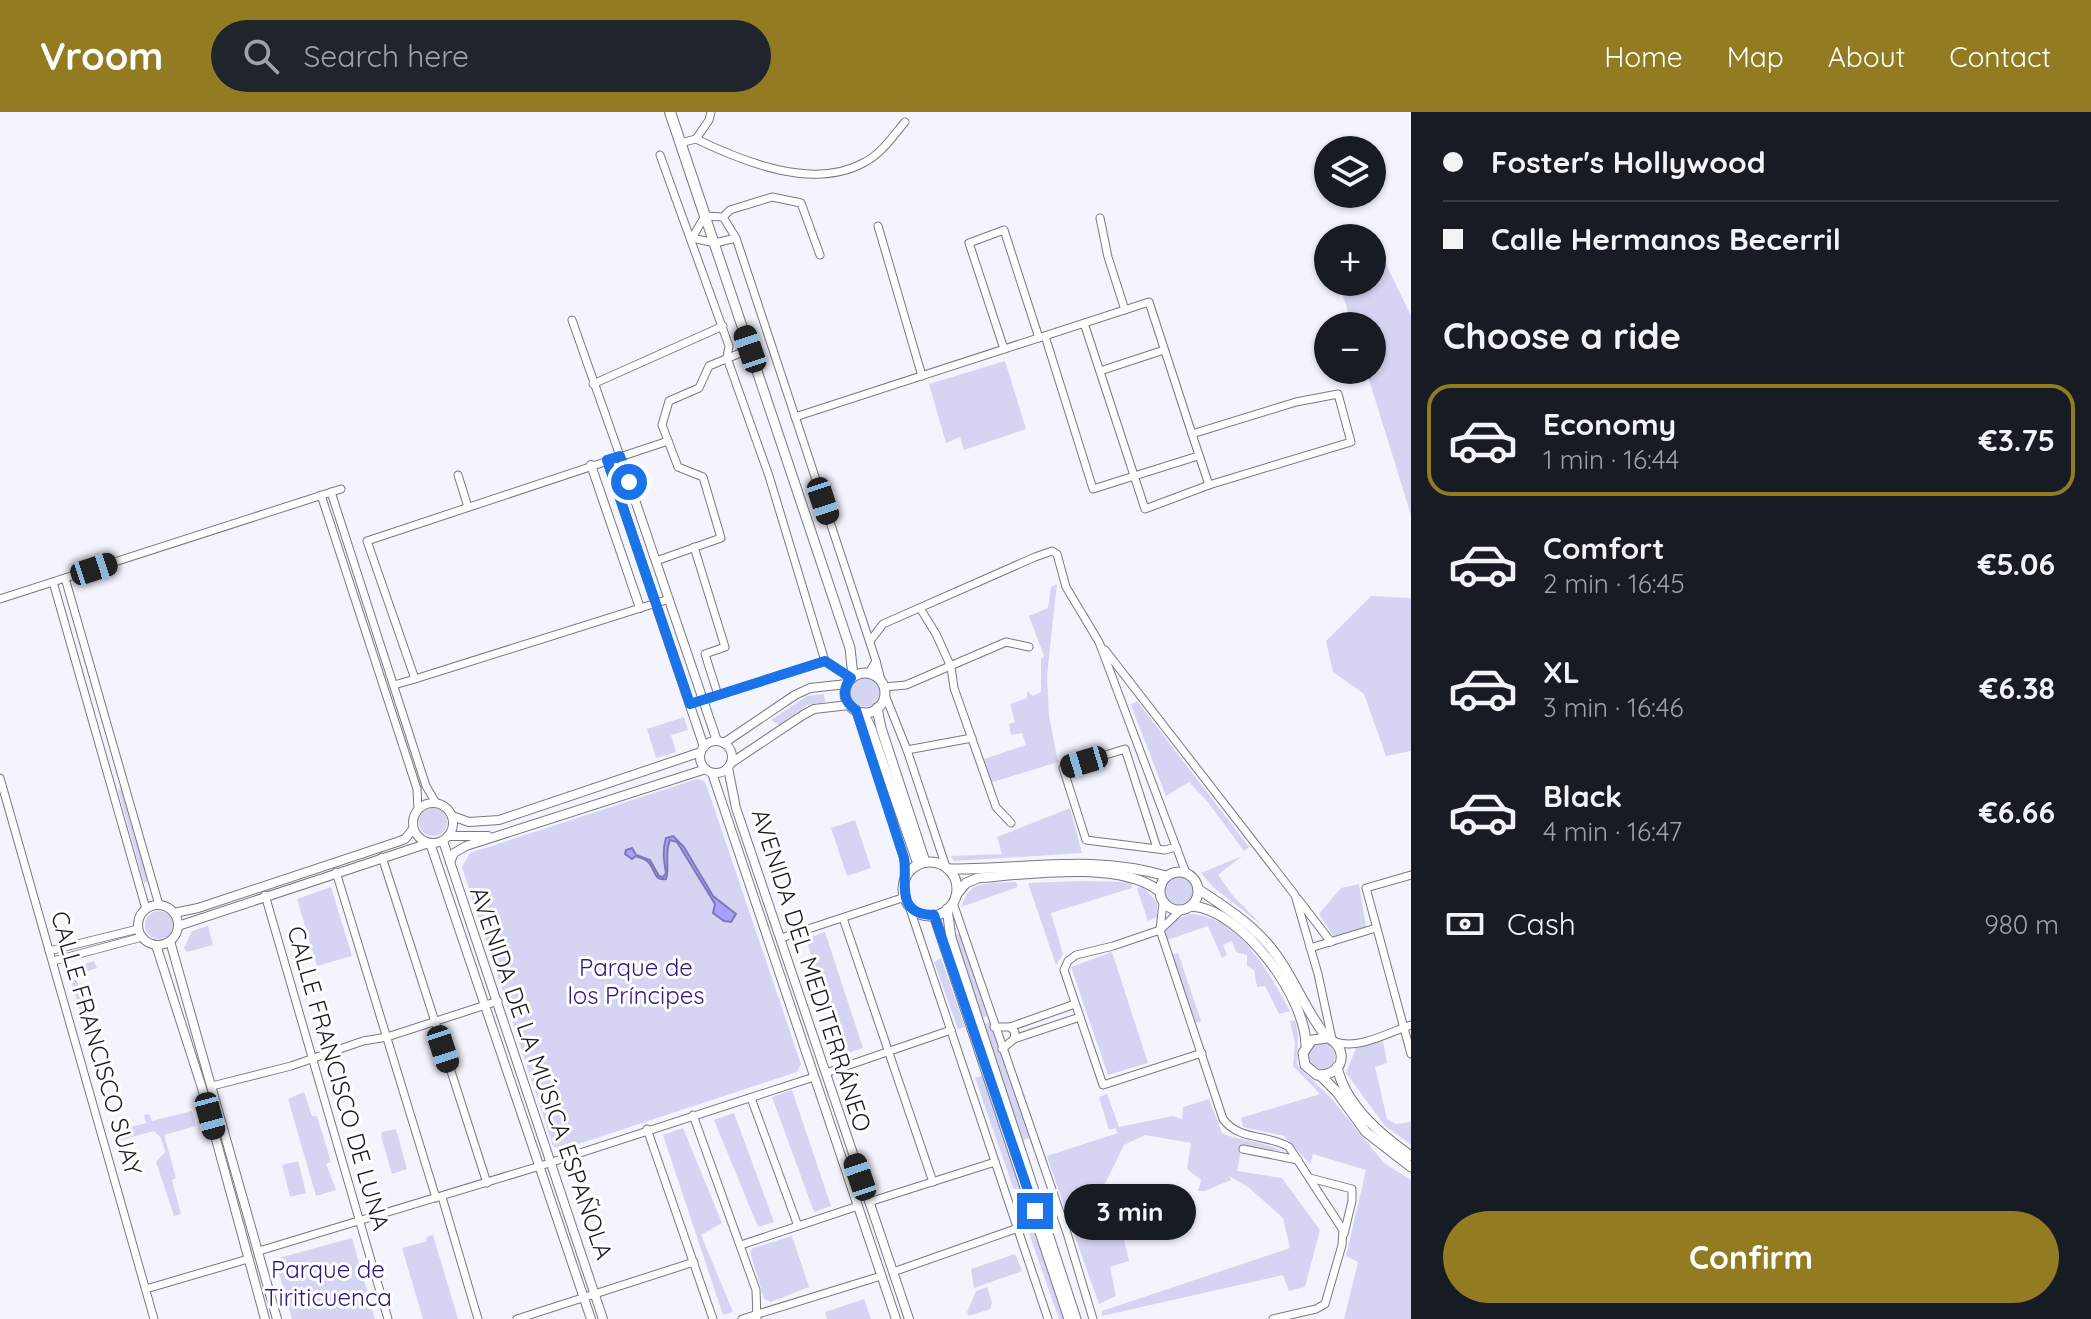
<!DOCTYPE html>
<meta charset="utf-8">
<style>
body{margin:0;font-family:Quicksand,sans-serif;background:#20242c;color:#f1f3f6;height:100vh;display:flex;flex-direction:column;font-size:30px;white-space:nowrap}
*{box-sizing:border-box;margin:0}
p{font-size:26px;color:#9ea1a6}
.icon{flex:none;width:44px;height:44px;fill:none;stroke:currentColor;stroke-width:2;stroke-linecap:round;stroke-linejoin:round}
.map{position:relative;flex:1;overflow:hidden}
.details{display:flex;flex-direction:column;background:#171b24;width:680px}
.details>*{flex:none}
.banner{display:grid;align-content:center;height:176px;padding:0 32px;background:#171b24}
.controls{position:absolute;left:1314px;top:24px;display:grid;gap:16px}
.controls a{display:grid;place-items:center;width:72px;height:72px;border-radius:50%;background:#171b24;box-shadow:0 2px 6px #0004;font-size:40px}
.end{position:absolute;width:36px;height:36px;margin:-18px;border:10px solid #1a73e8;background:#fff;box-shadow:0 0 0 4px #fff}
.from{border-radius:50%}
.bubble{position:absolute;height:56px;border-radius:28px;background:#171b24;box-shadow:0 2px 6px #0004;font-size:26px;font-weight:700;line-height:56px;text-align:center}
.car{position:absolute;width:24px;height:48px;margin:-24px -12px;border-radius:10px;box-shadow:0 0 6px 2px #0007;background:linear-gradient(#222 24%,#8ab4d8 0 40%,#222 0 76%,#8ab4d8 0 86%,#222 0)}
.banner b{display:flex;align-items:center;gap:28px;height:76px;font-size:30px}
.banner b+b{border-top:2px solid #363941}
.banner i{width:20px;height:20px;background:#f1f3f6}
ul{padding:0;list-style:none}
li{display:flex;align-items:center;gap:24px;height:112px;margin:0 16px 12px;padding:0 16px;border:4px solid transparent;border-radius:24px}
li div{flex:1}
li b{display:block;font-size:30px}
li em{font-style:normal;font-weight:700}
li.selected{border-color:#927b21}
li>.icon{width:72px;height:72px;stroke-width:1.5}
h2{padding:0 32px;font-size:36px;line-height:96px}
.pay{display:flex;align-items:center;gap:20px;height:88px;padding:0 32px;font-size:30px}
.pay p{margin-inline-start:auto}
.action{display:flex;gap:16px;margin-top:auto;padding:16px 32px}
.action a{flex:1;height:92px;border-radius:48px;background:#927b21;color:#fff;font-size:32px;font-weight:700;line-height:92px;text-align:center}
header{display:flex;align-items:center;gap:48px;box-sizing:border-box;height:112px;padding:0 40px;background:#927b21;color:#fff}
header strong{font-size:38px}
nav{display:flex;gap:44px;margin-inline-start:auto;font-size:28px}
.search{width:560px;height:72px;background:#20242c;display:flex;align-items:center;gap:20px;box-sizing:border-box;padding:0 28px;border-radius:44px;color:#9ea1a6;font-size:30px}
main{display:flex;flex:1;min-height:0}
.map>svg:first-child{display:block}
.green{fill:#d5d5f3}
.water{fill:#a7a1fb;stroke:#7d79b9;stroke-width:2}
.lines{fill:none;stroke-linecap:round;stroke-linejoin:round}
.minor-casing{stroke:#797984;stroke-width:9}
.tertiary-casing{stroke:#797984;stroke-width:10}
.secondary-casing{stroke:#797984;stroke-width:11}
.primary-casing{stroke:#797984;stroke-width:12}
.minor{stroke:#fff;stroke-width:7}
.tertiary{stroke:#fff;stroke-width:8}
.secondary{stroke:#fff;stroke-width:9}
.primary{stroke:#fff;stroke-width:10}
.route{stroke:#1a73e8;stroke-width:10}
.labels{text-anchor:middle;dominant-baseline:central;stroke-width:6;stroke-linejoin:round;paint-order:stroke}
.park-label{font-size:24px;fill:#33177e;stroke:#fff}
.street-label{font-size:24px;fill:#1b1b20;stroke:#fff}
</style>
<header>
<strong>Vroom</strong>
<div class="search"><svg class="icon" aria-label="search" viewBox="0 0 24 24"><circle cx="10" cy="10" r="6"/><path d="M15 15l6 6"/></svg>Search here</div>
<nav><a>Home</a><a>Map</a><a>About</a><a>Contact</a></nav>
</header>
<main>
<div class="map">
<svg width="1411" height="1207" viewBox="0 0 1411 1207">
<rect width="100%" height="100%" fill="#f4f4fe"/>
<g class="green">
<path d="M1373 125 1411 204V403L1366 258H1372V214H1352L1339 170H1372V126H1365Z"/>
<path d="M1005 249 1026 317 964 338 960 325 946 331 929 272Z"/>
<path d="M1057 472 1047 564 1049 604 1058 650 990 671 984 647 1026 633 1022 621 1011 623 1009 612 1015 610 1010 592 1027 586V579L1033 584 1041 580V547L1044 544 1029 504 1048 496 1051 475Z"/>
<path d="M1371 484 1411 486V639L1386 644 1364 582 1333 560 1326 529Z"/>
<circle cx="865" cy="580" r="15"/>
<path d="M824 582 825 590 807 593 779 613 771 608 807 584Z"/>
<path d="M1137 589 1249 735 1244 739 1207 689 1189 670 1166 684 1131 593Z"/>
<path d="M684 605 688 618 671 623 676 640 656 646 647 617Z"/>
<path d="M697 667 704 669 707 675 801 952 797 960 560 1038 553 1034 462 755 470 741Z"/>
<path d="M121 677 149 769 144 771 118 678Z"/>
<path d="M1070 696 1082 741 954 749 951 744 1002 742 997 725Z"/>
<circle cx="433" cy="710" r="14"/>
<path d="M855 708 871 756 847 764 831 716Z"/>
<path d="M1242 744 1218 763 1234 785 1263 814 1213 775 1201 761Z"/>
<circle cx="1179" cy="778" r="14"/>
<path d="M1080 769 1132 770V776L1051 801 1063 842 1056 853 1028 771Z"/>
<path d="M1016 770 1018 775 961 795C970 766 990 772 1016 770Z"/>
<path d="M1359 772 1366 815 1334 825 1319 802 1341 776Z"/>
<path d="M1142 774 1157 790V805L1148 809 1137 777Z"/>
<path d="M331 775 352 844 317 854 297 787Z"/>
<circle cx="159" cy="813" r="14"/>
<path d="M1189 802C1239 803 1269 861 1290 899L1279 902 1265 874 1257 875 1254 858 1247 854V843L1236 840 1232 829 1223 833 1227 843 1222 846 1208 814 1167 828 1164 818 1174 809Z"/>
<path d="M208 814 213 833 187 840 184 836 192 819Z"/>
<path d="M825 820 863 936 845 942 806 827Z"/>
<path d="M960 821 989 904 982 906 954 824Z"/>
<path d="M1112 840 1148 951 1108 963 1071 855Z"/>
<path d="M1178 841 1201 909 1194 912 1171 843Z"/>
<path d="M941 846 965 915 958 917 934 850Z"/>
<path d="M94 849 97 856 75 863 94 922 88 924 67 857Z"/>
<path d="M1295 908 1298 922 1297 953 1331 986 1384 1051 1411 1068V1207H1344L1358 1150 1346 1144 1366 1058 1313 1042 1310 1052 1284 1024 1243 1015 1241 1006 1320 982 1293 954 1295 931 1290 909Z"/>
<path d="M990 910 1030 1026 1023 1028 982 913Z"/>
<path d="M1383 929 1387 951 1375 955 1387 1007 1396 1012 1411 1010V1033L1385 1014 1346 961 1356 936Z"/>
<circle cx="1322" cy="944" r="13"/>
<path d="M986 962 1065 1207H1059L975 966Z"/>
<path d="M792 978 831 1094 814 1100 772 985Z"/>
<path d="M304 980 312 1004H317L331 1050 326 1052 336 1078 316 1084 288 987Z"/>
<path d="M1107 982 1119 1015 1173 1004 1182 1007 1183 995 1209 987 1222 1021C1242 1030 1264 1029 1282 1039L1242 1034 1237 1059 1282 1066 1320 1118 1305 1175 1289 1179 1283 1163 1102 1204V1199L1290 1136 1283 1106 1248 1075 1229 1064 1231 1068 1205 1079H1198L1201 1068 1187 1057 1191 1031 1145 1023 1124 1033 1100 1082 1070 1112 1047 1044 1118 1021 1115 1016 1109 1018 1099 985Z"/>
<path d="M192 999 196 1014 164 1023 176 1066 172 1068 181 1102 174 1104 156 1050 165 1040 161 1026 154 1019 117 1029 115 1019 146 1011 144 1003 149 1002 152 1009Z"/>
<path d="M734 1001 774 1110 758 1115 714 1008Z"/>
<path d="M683 1016 722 1111 701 1123 733 1200 723 1203 663 1023Z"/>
<path d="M396 1017 407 1057 392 1062 381 1024 382 1020Z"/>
<path d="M298 1049 306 1081 290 1085 282 1053Z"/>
<path d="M1119 1107 1129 1149 1110 1155 1116 1184 1099 1192 1073 1119 1077 1113 1081 1120Z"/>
<path d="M433 1123 458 1207H423L402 1136 427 1129 426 1125Z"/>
<path d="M792 1124 809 1175 771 1190 764 1187 750 1140 753 1136Z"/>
<path d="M352 1126 375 1207H292L275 1147Z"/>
<path d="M1015 1142 1022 1159 974 1176 971 1157Z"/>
<path d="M987 1175 992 1191 990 1197 969 1204 967 1200 976 1179Z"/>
<path d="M864 1187 871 1207H827L825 1200Z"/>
</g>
<path class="water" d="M673 724 684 735 713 784 736 802 731 810 724 809 713 801 715 792 677 730 670 728C664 742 670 753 666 767 652 769 656 756 647 749 644 746 639 746 636 744L632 747 625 742 626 738 632 736 636 743 650 748 659 764 663 765 666 761C664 748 662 740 666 726Z"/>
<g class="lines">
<g class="minor-casing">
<g id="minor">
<path d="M696 27 709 8 711 0"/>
<path d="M680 31 696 27C744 50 814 79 865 50 881 42 894 23 905 10"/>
<path d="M660 43 729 234 727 246 769 364 825 549"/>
<path d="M723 105 730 98 772 85 801 91 820 143"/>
<path d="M1100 106 1108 145 1125 198"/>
<path d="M878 114 922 264"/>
<path d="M736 126 715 131 692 126 705 104 723 105 736 126 876 549 881 568"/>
<path d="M572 208 620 344"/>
<path d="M1045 224 1093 377 1198 344"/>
<path d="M1004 237 969 131 1004 118 1039 226"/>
<path d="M1100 259 1164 238"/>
<path d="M593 272 723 214"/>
<path d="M795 305 1149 190 1192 322 1296 290 1338 282 1351 330 1209 373 1145 397 1084 211"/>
<path d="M1192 322 1209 373"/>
<path d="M668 329 367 429 415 567 669 487"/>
<path d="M458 363 468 395"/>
<path d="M331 380 426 674 436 691"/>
<path d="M321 383 417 677 418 697"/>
<path d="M694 435 725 535 705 542 718 583"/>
<path d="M656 449 721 426 703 365 678 355 662 313 669 289 699 276 709 254 750 237"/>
<path d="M65 466 159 793"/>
<path d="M53 470 146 797"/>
<path d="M0 487 341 377"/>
<path d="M920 496 936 522 951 555 954 576 996 695 1011 711"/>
<path d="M870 529 883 512 1035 445 1052 439 1057 442 1066 475 1099 530 1186 761"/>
<path d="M1105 538 1295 783 1318 862 1332 927"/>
<path d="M869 561 876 549"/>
<path d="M394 573 415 567"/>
<path d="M884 575 906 573 1006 530 1029 535"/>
<path d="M885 583 907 638 946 755"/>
<path d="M690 592 825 549 851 566"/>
<path d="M856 598 904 746 907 763"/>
<path d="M907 638 972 626"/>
<path d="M0 666 154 1207"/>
<path d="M1157 736 1125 637 1063 656 1086 728 1165 738 1176 735"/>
<path d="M382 745 487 1071"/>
<path d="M336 760 436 1086"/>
<path d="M1411 763 1366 776 1411 942"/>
<path d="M265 783 388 1207"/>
<path d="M1298 787 1331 830"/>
<path d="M953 791 1067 1121 1093 1207"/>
<path d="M1163 791 1160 818 1223 1007C1239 1029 1268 1022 1289 1035L1343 1118 1342 1133 1325 1192 1316 1197 1273 1207"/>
<path d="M909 794 1048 1207"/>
<path d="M1181 798 1160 818 1113 834 1076 843 1068 849 1064 858 1103 973 1202 941"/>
<path d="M843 806 933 1070"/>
<path d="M781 826 905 785"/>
<path d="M1310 836 1376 816"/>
<path d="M49 839 138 817"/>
<path d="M53 849 142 825"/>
<path d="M994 915H1010L1015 920 1014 927 1002 937"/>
<path d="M1010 915 1075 892"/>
<path d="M1014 927 1080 905"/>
<path d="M1336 930C1358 938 1390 920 1411 913"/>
<path d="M826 961 951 918"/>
<path d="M212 974 291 954 363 929 387 925 498 889"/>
<path d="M751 986 798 1114"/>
<path d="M693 1003 756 1178 757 1207"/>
<path d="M647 1017 713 1207"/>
<path d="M1243 1037 1298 1048"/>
<path d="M1310 1066 1352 1077V1089L1344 1122"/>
<path d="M442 1085 478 1207"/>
<path d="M869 1090 995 1050"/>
<path d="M741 1133 858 1094"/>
<path d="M259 1139 540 1054 814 965"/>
<path d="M893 1160 1018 1116"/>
<path d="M146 1177 248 1147"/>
<path d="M517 1207 694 1150"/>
<path d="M742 1207 881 1164"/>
</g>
</g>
<g class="tertiary-casing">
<g id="tertiary">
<path d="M620 344 717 629"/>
<path d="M607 348 704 635"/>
<path d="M591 353 640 496"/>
<circle cx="716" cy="645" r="16"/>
<path d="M724 631 795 583 810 576 847 572"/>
<path d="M731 651 803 603 814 597 849 593"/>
<path d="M728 656 736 696 909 1207"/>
<path d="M712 661 896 1207"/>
<circle cx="433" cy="711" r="20"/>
<path d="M452 704 469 710 499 708 701 640"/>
<path d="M448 724H488"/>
<path d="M443 729 603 1207"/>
<path d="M430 731 591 1207"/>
<path d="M450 750 454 741 466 734 706 657"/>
<circle cx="158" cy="813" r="20"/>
<path d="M174 801 198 796 397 730 405 727 413 717"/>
<path d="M178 814 429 731"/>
<path d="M170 829 277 1207"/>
<path d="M156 833 202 976 265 1207"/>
</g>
</g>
<g class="secondary-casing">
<g id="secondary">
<path d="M705 104 850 536 853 564"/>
<circle cx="865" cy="581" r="20"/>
<path d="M877 596 881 616 925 750"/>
<path d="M863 601 870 614 918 752"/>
<circle cx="930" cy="777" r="27"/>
<path d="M948 757C1026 758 1090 742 1166 764"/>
<circle cx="1179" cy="779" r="19"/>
<path d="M1198 777C1222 793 1246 808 1266 830 1290 857 1301 890 1322 919 1328 928 1339 929 1341 942 1343 956 1330 964 1317 963L1305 953 1303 941 1312 928 1327 926"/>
<path d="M957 782 966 771 978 766C1027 762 1120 748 1159 779"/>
<path d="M1191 794C1242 797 1306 885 1306 934"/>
<path d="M947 797 951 826 1076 1207"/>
<path d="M934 803 1069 1207"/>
<path d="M1337 955C1346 994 1381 1023 1411 1044"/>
<path d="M1320 963 1336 979 1366 1020 1411 1055"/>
</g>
</g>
<g class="primary-casing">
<path id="primary" d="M670 0 705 104"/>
</g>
<use href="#minor" class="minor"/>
<use href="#tertiary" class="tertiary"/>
<use href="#secondary" class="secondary"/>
<use href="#primary" class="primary"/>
</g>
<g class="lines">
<path class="route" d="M629 370 620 344 607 348 690 592 825 549 851 566C841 578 844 590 856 598L904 746C908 770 894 803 934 803L1035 1099"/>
</g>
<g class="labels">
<g class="park-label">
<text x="636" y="855">Parque de<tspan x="636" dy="28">los Príncipes</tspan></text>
<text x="328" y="1157">Parque de<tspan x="328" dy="28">Tiriticuenca</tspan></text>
</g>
<g class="street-label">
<text transform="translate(812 858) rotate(72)">AVENIDA DEL MEDITERRÁNEO</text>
<text transform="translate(97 931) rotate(74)">CALLE FRANCISCO SUAY</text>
<text transform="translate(542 961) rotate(71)">AVENIDA DE LA MÚSICA ESPAÑOLA</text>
<text transform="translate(339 966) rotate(74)">CALLE FRANCISCO DE LUNA</text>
</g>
</g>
</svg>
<div class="controls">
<a><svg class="icon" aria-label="layers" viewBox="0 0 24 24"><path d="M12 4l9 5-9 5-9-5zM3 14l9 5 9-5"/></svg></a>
<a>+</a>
<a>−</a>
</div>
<i class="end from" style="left:629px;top:370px"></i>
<i class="end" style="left:1035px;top:1099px"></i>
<div class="bubble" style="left:1064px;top:1072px;width:132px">3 min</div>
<i class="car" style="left:750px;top:237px;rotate:341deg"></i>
<i class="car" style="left:823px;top:389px;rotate:162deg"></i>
<i class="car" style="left:94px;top:457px;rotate:72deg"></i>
<i class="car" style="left:1084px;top:650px;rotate:253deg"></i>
<i class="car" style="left:443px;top:937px;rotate:162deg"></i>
<i class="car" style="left:210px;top:1004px;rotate:165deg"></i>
<i class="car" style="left:860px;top:1065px;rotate:341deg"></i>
</div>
<section class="details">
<div class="banner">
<b><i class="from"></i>Foster's Hollywood</b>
<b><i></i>Calle Hermanos Becerril</b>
</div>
<h2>Choose a ride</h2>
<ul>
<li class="selected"><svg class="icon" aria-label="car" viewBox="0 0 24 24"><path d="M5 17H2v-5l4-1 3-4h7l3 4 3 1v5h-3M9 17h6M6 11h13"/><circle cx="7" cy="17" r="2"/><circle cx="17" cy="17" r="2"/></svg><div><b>Economy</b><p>1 min · 16:44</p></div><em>€3.75</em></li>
<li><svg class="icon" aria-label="car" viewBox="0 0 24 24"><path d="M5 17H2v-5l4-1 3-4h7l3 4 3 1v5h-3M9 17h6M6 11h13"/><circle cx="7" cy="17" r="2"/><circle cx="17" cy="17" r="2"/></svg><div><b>Comfort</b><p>2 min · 16:45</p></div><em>€5.06</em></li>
<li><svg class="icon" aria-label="car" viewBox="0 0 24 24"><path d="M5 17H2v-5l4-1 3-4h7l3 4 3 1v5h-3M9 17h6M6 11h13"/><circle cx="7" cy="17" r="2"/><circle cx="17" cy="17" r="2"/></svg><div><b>XL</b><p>3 min · 16:46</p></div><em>€6.38</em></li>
<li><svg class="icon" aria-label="car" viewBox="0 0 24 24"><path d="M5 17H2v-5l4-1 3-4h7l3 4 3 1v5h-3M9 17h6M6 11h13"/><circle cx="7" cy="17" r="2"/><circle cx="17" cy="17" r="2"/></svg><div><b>Black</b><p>4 min · 16:47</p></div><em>€6.66</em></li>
</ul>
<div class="pay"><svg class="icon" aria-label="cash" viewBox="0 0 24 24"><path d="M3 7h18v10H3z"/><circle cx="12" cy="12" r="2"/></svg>Cash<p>980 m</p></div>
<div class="action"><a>Confirm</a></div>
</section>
</main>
